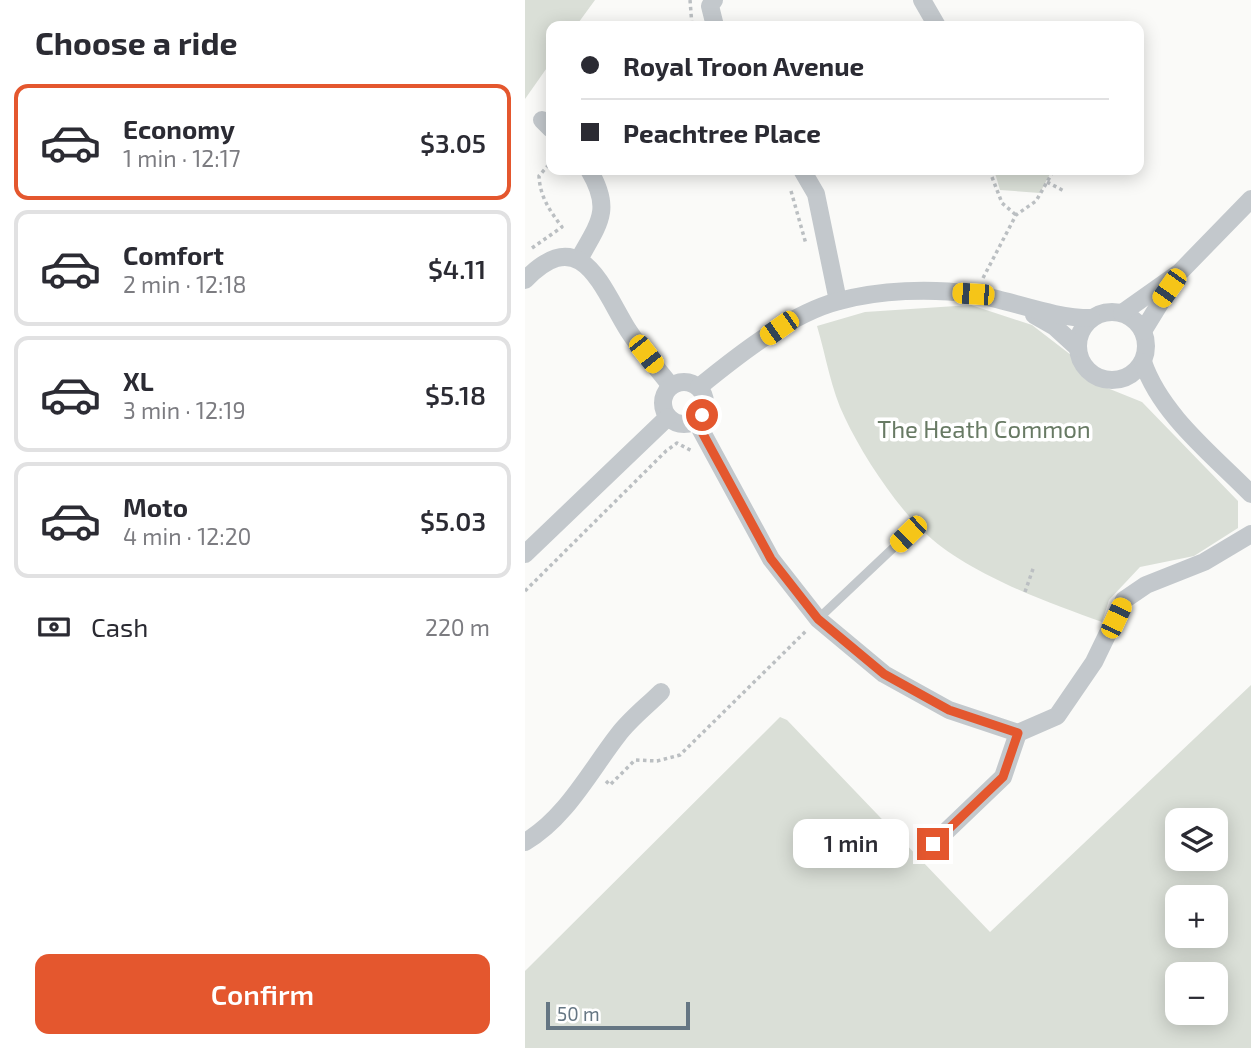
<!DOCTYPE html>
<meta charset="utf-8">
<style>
body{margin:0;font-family:"Exo 2",sans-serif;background:#f2f2f3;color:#2b2b33;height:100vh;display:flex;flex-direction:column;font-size:26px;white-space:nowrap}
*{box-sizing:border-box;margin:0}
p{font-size:23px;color:#7c7c81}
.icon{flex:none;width:38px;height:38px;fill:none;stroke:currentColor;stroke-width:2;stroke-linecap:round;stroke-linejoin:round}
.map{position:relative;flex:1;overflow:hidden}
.sheet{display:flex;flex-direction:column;background:#fff;width:525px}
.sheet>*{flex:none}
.top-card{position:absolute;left:21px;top:21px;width:598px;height:154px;border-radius:14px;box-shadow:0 4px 18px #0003;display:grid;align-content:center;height:154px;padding:0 35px;background:#fff}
.buttons{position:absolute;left:640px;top:808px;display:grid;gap:14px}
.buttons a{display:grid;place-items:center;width:63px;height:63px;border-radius:14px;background:#fff;box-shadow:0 4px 18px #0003;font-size:35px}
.scale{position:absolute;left:21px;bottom:18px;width:144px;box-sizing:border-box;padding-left:7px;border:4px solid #657683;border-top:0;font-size:19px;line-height:24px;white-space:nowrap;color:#657683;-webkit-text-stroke:5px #fff;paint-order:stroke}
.end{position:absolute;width:32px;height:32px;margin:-16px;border:9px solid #e4572e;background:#fff;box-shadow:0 0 0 4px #fff}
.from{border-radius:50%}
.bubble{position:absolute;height:49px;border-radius:14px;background:#fff;box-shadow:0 4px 18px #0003;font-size:23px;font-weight:600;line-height:49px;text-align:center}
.car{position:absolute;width:21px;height:42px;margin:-21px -10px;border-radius:9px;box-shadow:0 0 5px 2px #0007;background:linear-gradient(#f5c518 24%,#345 0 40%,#f5c518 0 76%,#345 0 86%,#f5c518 0)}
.top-card b{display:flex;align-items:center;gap:24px;height:66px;font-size:26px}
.top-card b+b{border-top:2px solid #e1e1e2}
.top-card i{width:18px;height:18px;background:#2b2b33}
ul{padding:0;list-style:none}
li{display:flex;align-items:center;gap:21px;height:116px;margin:0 14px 10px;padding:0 21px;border:4px solid #e1e1e2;border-radius:14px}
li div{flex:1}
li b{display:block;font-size:26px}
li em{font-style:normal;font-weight:600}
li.selected{border-color:#e4572e}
li>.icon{width:63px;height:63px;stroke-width:1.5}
h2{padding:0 35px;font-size:32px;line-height:84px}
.pay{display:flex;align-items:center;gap:18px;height:77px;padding:0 35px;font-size:26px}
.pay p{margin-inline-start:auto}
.action{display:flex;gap:14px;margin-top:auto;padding:14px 35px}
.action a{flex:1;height:80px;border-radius:14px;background:#e4572e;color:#fff;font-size:28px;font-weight:600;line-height:80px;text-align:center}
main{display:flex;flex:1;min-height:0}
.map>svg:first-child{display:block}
.green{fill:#dadfd7;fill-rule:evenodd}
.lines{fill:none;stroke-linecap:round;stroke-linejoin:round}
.path{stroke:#bbbfc2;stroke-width:3.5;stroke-dasharray:3.5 3.5;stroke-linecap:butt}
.lane{stroke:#c3c8cc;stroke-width:9}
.street{stroke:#c3c8cc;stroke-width:18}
.route{stroke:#e4572e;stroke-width:9}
.labels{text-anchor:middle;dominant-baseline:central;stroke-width:7;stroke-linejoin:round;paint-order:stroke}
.park-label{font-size:24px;fill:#687a64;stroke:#fff}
</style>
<main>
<section class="sheet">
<h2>Choose a ride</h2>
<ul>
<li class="selected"><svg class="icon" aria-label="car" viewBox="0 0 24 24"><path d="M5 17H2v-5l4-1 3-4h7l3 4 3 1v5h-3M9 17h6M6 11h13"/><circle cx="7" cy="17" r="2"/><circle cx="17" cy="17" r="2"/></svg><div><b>Economy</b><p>1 min · 12:17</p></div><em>$3.05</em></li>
<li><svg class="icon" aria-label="car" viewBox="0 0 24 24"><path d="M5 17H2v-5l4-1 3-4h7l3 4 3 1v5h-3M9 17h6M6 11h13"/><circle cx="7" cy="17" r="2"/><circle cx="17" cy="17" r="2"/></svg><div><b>Comfort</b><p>2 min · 12:18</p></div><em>$4.11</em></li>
<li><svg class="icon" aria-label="car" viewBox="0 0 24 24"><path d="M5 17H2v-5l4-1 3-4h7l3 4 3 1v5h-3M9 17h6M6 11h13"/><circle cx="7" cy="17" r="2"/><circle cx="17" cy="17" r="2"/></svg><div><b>XL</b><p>3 min · 12:19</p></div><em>$5.18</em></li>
<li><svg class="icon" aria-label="car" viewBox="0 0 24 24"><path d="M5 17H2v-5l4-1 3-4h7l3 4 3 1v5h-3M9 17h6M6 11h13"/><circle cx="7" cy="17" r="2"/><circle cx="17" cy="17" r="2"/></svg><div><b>Moto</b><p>4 min · 12:20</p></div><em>$5.03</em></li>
</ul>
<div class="pay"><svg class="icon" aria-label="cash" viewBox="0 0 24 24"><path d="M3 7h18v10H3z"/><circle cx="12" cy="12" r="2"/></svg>Cash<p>220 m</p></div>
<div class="action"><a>Confirm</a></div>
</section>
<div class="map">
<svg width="726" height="1048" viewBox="0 0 726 1048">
<rect width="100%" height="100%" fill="#fafaf8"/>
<g class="green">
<path d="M0 0H70L51 26H26V62L0 99Z"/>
<path d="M469 170H527L515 193 475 190Z"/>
<path d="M446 305 507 325 546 355 560 379 617 402 713 501V528L669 556 615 567 584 600 577 622C521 602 441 573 398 531 369 503 337 454 320 418 306 390 301 356 292 326L340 312Z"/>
<path d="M726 685V1048H0V971L255 717 262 720 465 932ZM653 821H691V859H653ZM653 898H691V936H653ZM653 975H691V1013H653Z"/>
</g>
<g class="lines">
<g class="path">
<path d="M165 0 167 26"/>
<path d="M467 177 477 203 491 215"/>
<path d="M522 182 539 191"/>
<path d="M266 191 281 244"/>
<path d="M7 248 37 227C25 211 15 197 14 176L26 162"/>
<path d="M458 278 491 215 511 201 529 170"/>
<path d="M0 591 141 451 152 443 167 451"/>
<path d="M500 592 509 566"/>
<path d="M81 781 85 785 110 760 132 761 155 755 282 630"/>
</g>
<path class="lane" d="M293 619 383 534"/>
<g class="street">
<path d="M189 0 185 6 190 26"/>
<path d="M397 0 412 26"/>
<path d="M17 120 26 129"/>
<path d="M277 170 291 194 313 301"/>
<path d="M54 259C75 222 87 209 64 170"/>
<path d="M0 280C56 222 76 286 103 330 116 350 131 367 146 386"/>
<circle cx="587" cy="346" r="34"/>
<path d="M597 313 655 272 726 199"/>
<path d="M509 315 530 327 553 348"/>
<path d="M618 331 645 287"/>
<path d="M618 362C636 415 688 455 726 494"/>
<circle cx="159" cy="403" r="21"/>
<path d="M174 387C212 356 266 313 314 301 355 290 405 288 447 294 487 300 525 318 566 318"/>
<path d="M171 421 246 559 293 619 359 674 424 710 493 733 532 716 569 662 599 600 621 585 679 562 726 534"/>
<path d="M0 554 143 417"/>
<path d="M0 842C41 818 65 771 93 735 105 719 122 706 136 692"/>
<path d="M408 844 478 777 493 733"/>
</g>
</g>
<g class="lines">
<path class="route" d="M177 415 171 421 246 559 293 619 359 674 424 710 493 733 478 777 408 844"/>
</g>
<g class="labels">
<g class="park-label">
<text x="459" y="428">The Heath Common</text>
</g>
</g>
</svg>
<div class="buttons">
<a><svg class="icon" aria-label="layers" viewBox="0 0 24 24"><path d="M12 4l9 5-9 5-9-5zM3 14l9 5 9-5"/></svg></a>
<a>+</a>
<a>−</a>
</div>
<div class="scale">50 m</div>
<i class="end from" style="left:177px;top:415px"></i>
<i class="end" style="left:408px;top:844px"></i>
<div class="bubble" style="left:268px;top:819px;width:116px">1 min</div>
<i class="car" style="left:644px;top:288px;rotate:215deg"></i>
<i class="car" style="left:448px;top:294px;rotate:274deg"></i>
<i class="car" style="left:254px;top:328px;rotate:235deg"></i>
<i class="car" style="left:121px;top:354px;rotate:142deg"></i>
<i class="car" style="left:383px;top:534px;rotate:226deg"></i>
<i class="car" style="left:591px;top:618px;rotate:25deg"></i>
<div class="top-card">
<b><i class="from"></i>Royal Troon Avenue</b>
<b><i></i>Peachtree Place</b>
</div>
</div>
</main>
